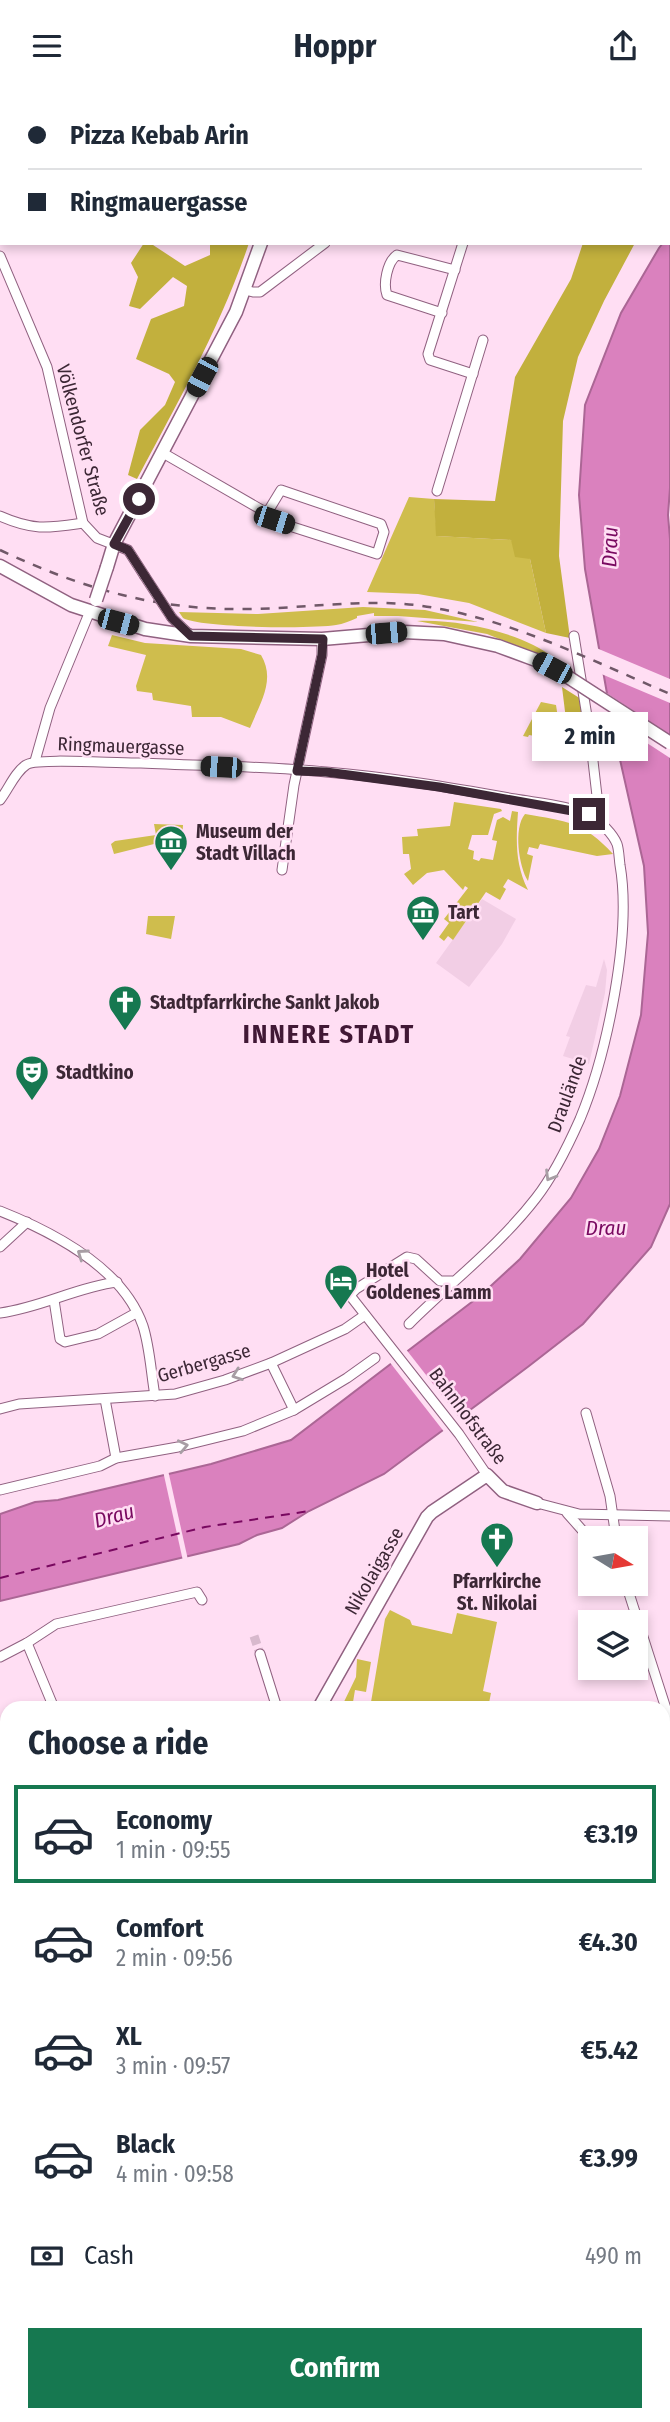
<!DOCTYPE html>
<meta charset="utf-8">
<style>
body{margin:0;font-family:"Fira Sans Condensed",sans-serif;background:#f6f6f7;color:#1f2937;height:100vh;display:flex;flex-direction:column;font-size:26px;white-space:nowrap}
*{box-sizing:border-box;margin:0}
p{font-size:23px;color:#747a83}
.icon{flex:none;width:38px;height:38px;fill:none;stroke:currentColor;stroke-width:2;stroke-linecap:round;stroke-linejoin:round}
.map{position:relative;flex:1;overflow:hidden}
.drawer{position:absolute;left:0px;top:1610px;width:670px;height:721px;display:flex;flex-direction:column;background:#fff;border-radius:21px 21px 0 0;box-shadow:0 4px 10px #0003}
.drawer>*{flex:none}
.hud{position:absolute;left:0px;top:0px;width:670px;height:154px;box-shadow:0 4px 10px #0003;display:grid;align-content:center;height:154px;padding:0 28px;background:#fff}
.needle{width:46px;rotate:101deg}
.fabs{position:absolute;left:578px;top:1435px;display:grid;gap:14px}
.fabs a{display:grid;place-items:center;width:70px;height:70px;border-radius:0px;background:#fff;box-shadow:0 4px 10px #0003;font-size:35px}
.end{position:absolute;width:32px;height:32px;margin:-16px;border:9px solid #3c2735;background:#fff;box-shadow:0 0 0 4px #fff}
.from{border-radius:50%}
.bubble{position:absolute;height:49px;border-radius:0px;background:#fff;box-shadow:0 4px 10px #0003;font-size:23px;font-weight:700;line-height:49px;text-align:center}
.car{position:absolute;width:21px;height:42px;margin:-21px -10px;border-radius:9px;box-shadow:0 0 5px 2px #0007;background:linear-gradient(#222 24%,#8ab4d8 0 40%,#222 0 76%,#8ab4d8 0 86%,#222 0)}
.hud b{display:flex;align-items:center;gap:24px;height:66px;font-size:26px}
.hud b+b{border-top:2px solid #e0e1e3}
.hud i{width:18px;height:18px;background:#1f2937}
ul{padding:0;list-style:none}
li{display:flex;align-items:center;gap:21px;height:98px;margin:0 14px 10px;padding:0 14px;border:4px solid transparent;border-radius:0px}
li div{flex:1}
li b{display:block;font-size:26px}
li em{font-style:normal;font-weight:700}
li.selected{border-color:#167850}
li>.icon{width:63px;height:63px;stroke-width:1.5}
h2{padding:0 28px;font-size:32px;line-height:84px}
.pay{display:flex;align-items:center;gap:18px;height:77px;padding:0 28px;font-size:26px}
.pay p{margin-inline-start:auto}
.button{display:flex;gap:14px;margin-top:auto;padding:14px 28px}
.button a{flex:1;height:80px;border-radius:0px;background:#167850;color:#fff;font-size:28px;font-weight:700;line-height:80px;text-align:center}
header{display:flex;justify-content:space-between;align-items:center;height:91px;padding:0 28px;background:#fff;font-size:32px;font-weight:700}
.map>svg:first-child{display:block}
.built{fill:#f2cee5}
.green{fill:#cfbd4d}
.forest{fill:#c2b03d}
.water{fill:#da81be;stroke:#ab6695;stroke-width:2}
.pier{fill:#ffdef3}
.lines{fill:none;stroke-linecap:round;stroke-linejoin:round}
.ferry{stroke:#790960;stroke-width:2;stroke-dasharray:9 7;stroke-linecap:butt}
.street-tunnel{stroke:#d8b9cd;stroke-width:9;stroke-dasharray:9 4.5;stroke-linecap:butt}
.street-casing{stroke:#906180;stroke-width:11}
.secondary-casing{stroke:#906180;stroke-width:15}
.street{stroke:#fff;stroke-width:9}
.secondary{stroke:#fff;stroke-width:12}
.rail{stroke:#705868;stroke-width:2.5;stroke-dasharray:9 9;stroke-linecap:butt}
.street-bridge-casing{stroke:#906180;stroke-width:11;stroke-linecap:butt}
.secondary-bridge-casing{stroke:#906180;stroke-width:15;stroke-linecap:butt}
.street-bridge{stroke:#fff;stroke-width:9}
.secondary-bridge{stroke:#fff;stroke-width:12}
.oneway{stroke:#a79ea4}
.route{stroke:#3c2735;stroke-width:9}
.labels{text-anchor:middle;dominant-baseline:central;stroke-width:5;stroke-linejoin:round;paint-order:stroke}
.street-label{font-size:19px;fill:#3c2735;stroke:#ffdef3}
.poi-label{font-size:19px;font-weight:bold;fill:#3c2735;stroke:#ffdef3;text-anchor:start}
.water-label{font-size:21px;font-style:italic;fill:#790960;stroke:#ffdef3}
.district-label{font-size:26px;font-weight:bold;letter-spacing:2px;fill:#411835;stroke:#ffdef3}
</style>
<header><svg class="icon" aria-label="menu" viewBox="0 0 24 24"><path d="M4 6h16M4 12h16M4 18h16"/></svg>Hoppr<svg class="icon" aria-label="share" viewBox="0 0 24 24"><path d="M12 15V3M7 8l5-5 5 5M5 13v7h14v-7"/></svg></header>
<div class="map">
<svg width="670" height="2331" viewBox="0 0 670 2331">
<rect width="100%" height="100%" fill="#ffdef3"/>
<g class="built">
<path d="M482 808 516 828 502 853 469 896 436 872Z"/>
<path d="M604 868 607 879 605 902 589 973 563 965 570 946 566 945 586 894 596 896Z"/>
<path d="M106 2324H417L416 2331H106Z"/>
</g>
<g class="green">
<path d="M409 406 434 408 437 445 511 449 530 468 546 542 469 512 418 503 367 501Z"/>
<path d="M363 516 425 519 478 531 398 525H374V522L357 525V527C350 530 343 533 336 534 313 538 201 537 183 527L179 521 258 523Z"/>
<path d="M417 530C457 528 522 541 554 567V570L487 543Z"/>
<path d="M112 544 145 552 241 558 261 564C276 589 260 612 250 637L221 626H192L191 615 153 609 152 602 137 600 136 595 146 564 108 555Z"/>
<path d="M541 611 556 614 558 627 552 630 554 639 541 636 535 645 529 644 528 646 523 645Z"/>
<path d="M454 711 501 718 502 720 494 723 488 744H472L468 758 474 760 473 768 479 770 481 767 493 769 497 750 492 749 497 729 503 726 510 730 512 720 518 721C516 750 515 773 528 799L508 788 503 796 506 798 500 809 486 801 453 849 448 845 444 850 439 846 449 832 444 828 468 797 465 795 463 799 444 779 427 782 413 794 404 783 411 778 409 763H403L402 746 418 745 417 738 450 735Z"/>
<path d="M525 723C566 730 584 731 613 763L597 765 540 753 538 758 529 756 527 763 533 765 528 790C519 776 513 737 525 723Z"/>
<path d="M154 733 183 734 182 749 154 753 114 763 111 753 115 750 156 744Z"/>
<path d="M148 825H175L171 848 146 843Z"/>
<path d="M390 1519 410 1529 412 1534 452 1543 457 1522 497 1531 483 1600 491 1602 488 1617H370L385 1528Z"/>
<path d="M357 1568 371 1571 366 1601 355 1599 353 1611 350 1610 348 1612 352 1614V1617H341L356 1586Z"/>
</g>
<g class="forest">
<path d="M144 152H150L185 175 210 164V152H249C221 235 178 311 137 388L128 384 140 339 165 314 175 291 169 283 136 268 151 228 184 215 187 195 173 186 140 218 129 215 138 186 131 172Z"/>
<path d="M583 152H635L604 210 578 266 563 330 559 465 570 547 546 542 530 468 515 466 511 449 436 445 434 408 495 410 515 286 571 188Z"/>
<path d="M562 596 581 608 583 630 576 633 574 645 577 658H574L569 653Z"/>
</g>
<path class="water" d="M670 142V397L668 424 670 448V1113L651 1156 583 1233 529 1275 384 1383 309 1420 282 1437 257 1444 239 1453 0 1510V1423L35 1411 58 1409 211 1373 291 1349 481 1204 520 1168 571 1107 599 1058 620 1005 641 924 648 842 644 775 614 642 585 478 579 404 585 314 621 222 659 157 663 152H668Z"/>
<g class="pier">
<path d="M594 556 670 588V612L599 582Z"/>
<path d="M602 599 670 644V667L607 626Z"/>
<path d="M405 1257 462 1330 445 1342 388 1269Z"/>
<path d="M168 1379 188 1469 183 1470 163 1380Z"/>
</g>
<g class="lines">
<path class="ferry" d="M0 1487 205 1436 309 1420"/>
<path class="street-tunnel" d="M254 1545 260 1563"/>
<g class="street-casing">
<g id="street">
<path d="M42 0 45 2"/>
<path d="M8 2 9 0"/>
<path d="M413 2 414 0"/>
<path d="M0 16 2 13"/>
<path d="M668 22 670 20"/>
<path d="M463 152 428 263 430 269 473 283"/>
<path d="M0 165 47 276 83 432 97 447 128 459 144 484"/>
<path d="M245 199 253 201H260L325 152"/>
<path d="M442 222 387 204C383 193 387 171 397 164L455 179"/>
<path d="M163 362 267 422 274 430 377 463 384 441 381 433 281 399 267 422"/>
<path d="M437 400 483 249"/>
<path d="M0 425C34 440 48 437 83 432"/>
<path d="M172 527 191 545"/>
<path d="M574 545 590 644 600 731"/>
<path d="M35 670 50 617 90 520"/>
<path d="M0 709C8 699 15 681 26 674 36 666 120 673 141 672 203 675 265 675 326 681 389 686 453 697 515 708 537 712 574 715 592 726 601 731 613 743 617 753 619 759 619 767 620 774 632 843 607 963 580 1028 568 1055 554 1084 536 1107 499 1155 451 1191 409 1233"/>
<path d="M282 779 294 694 322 564V548"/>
<path d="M0 1120C53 1141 123 1177 143 1235 150 1257 151 1282 155 1305"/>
<path d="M0 1156 27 1131"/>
<path d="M452 1190H440L416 1168 407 1166 356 1198 351 1203 352 1207 459 1343 487 1384"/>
<path d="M54 1209 60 1248 65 1251 98 1243 136 1222"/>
<path d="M0 1222C40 1217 77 1196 117 1191"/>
<path d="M271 1272 294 1319"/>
<path d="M105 1308 116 1367"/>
<path d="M0 1318 19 1313 175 1303 225 1289 271 1272 345 1238 365 1224"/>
<path d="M586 1322 610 1405 616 1447"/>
<path d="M0 1399 100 1375 116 1367 178 1356 243 1340 294 1319 347 1287 375 1267"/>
<path d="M537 1412 579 1423 670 1425"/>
<path d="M567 1422 590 1448"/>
<path d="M626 1493 670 1630"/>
<path d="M27 1552 54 1617"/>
<path d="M260 1563 277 1617"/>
<path d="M0 1566 27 1552 56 1533 197 1501 202 1509"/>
<path d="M663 1758 670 1759"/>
<path d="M0 1775 7 1776"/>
<path d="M663 2024 670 2025"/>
<path d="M0 2055 7 2018"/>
<path d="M663 2173 670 2174"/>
<path d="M0 2225 7 2226"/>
<path d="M507 2331 508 2324"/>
</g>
</g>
<g class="secondary-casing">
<g id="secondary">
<path d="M305 2V0"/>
<path d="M0 475 71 514 145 538 191 545 322 548 404 541 444 543 498 555 536 569 568 586"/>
<path d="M107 476 114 453 236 221 261 152"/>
<path d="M319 1617 427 1426 432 1421 487 1384 503 1400 537 1412"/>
<path d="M98 2331 99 2324"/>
</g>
</g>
<use href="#street" class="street"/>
<use href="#secondary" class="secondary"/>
<path class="rail" d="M0 459C83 498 158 520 251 518 306 517 360 508 415 514 505 525 588 568 670 603"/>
<g class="street-bridge-casing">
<path id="street-bridge" d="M144 484 172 527"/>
</g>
<g class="secondary-bridge-casing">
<g id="secondary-bridge">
<path d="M96 509 107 476"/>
<path d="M568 586 670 652"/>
</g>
</g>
<use href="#street-bridge" class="street-bridge"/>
<use href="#secondary-bridge" class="secondary-bridge"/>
</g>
<defs><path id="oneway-chevron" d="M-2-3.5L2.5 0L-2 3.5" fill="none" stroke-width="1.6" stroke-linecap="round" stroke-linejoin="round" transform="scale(1.75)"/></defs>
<g class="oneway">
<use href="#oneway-chevron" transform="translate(550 1085) rotate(121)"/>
<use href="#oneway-chevron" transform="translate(82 1163) rotate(-145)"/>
<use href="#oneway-chevron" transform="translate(237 1284) rotate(160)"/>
<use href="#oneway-chevron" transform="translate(183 1355) rotate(-12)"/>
</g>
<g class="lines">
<path class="route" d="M139 408 114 453 128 459 172 527 191 545 323 548 322 564 297 680 326 681 439 696 589 723"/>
</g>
<defs>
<g id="museum-pin" transform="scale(1.75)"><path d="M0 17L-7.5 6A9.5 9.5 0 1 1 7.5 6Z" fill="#167850" stroke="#ffdef3"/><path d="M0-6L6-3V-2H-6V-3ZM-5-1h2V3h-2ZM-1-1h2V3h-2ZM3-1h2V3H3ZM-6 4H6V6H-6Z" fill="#fff"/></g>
<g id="church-pin" transform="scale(1.75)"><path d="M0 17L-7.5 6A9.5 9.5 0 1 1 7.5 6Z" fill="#167850" stroke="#ffdef3"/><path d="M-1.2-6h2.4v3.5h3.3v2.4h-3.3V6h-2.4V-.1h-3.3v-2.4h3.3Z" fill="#fff"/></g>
<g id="theatre-pin" transform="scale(1.75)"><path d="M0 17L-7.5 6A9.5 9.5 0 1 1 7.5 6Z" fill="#167850" stroke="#ffdef3"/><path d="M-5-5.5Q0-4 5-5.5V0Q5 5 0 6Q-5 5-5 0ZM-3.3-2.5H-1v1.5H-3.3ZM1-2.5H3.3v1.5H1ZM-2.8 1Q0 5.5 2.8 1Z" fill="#fff"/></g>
<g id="hotel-pin" transform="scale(1.75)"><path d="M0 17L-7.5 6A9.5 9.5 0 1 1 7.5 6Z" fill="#167850" stroke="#ffdef3"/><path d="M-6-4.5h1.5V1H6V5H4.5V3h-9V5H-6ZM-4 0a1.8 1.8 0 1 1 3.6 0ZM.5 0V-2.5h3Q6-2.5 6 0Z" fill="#fff"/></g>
</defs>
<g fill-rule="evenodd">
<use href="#museum-pin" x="171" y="751"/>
<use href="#museum-pin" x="423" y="821"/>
<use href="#church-pin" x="125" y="911"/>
<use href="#theatre-pin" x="32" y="981"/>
<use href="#hotel-pin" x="341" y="1190"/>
<use href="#church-pin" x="497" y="1448"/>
</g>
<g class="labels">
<g class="street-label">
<text transform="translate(83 349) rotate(75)">Völkendorfer Straße</text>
<text transform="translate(121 655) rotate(2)">Ringmauergasse</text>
<text transform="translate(567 1003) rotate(-70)">Draulände</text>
<text transform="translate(204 1272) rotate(-16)">Gerbergasse</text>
<text transform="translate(468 1325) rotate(53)">Bahnhofstraße</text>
<text transform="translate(374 1480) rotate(-60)">Nikolaigasse</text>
</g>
<g class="poi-label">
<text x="196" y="740">Museum der<tspan x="196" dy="22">Stadt Villach</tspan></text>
<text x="448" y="821">Tart</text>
<text x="150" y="911">Stadtpfarrkirche Sankt Jakob</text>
<text x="56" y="981">Stadtkino</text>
<text x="366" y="1179">Hotel<tspan x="366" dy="22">Goldenes Lamm</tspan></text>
<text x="497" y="1490" text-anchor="middle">Pfarrkirche<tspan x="497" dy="22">St. Nikolai</tspan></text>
</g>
<g class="water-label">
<text transform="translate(610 456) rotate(-88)">Drau</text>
<text x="606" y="1137">Drau</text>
<text transform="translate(114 1425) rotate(-15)">Drau</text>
</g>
<g class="district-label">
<text x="329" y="943">INNERE STADT</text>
</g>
</g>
</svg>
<div class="fabs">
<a><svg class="needle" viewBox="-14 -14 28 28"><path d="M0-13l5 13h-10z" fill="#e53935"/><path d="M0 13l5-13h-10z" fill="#747a83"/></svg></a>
<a><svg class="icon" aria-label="layers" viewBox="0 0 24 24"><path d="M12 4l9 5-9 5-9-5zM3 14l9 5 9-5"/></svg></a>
</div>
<i class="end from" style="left:139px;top:408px"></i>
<i class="end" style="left:589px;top:723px"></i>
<div class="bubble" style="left:532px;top:621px;width:116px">2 min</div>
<i class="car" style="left:202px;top:286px;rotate:208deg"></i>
<i class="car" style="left:274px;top:429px;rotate:108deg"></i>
<i class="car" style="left:118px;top:531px;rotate:105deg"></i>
<i class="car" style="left:386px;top:542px;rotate:85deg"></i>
<i class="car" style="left:552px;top:577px;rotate:298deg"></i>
<i class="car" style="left:221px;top:676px;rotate:273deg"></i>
<div class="hud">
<b><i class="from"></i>Pizza Kebab Arin</b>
<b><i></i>Ringmauergasse</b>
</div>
<section class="drawer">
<h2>Choose a ride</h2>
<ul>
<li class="selected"><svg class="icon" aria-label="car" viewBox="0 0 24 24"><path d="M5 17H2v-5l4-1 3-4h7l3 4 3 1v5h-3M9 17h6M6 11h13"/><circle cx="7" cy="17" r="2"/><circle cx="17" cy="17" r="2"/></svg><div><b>Economy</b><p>1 min · 09:55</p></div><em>€3.19</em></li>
<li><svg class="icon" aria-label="car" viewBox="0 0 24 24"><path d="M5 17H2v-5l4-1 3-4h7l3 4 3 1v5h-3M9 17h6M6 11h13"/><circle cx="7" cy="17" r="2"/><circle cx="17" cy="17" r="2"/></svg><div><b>Comfort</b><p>2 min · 09:56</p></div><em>€4.30</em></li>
<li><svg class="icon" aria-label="car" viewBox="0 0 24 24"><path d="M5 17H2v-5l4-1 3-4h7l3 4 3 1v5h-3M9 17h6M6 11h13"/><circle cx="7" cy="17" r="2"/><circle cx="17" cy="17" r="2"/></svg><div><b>XL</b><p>3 min · 09:57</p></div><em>€5.42</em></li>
<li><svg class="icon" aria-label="car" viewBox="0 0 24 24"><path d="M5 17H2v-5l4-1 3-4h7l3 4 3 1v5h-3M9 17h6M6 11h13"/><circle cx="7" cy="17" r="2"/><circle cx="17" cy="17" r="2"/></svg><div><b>Black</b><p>4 min · 09:58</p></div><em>€3.99</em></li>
</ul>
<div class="pay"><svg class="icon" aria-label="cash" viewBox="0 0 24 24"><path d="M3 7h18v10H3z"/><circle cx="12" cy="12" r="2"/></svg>Cash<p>490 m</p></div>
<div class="button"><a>Confirm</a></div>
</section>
</div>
